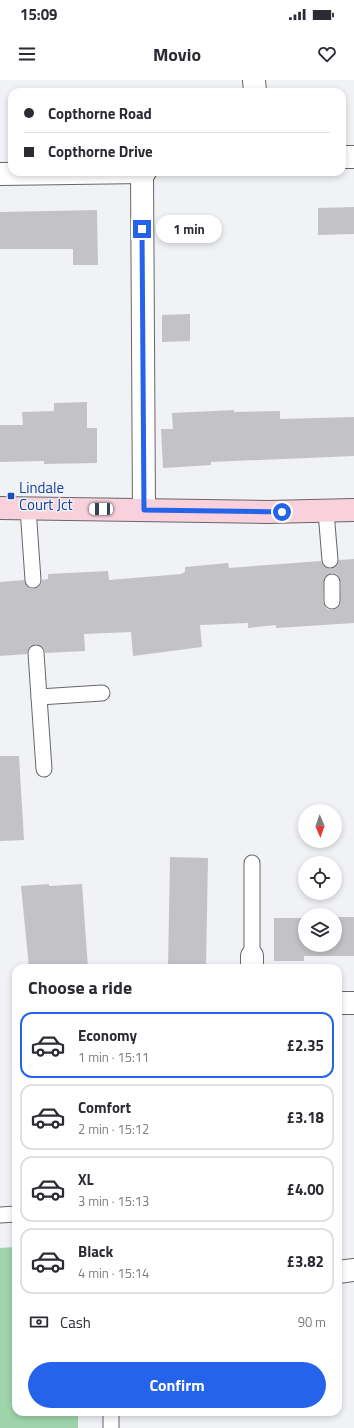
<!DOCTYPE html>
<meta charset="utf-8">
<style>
body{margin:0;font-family:"Titillium Web",sans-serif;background:#f2f2f3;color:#2b2b33;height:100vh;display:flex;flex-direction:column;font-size:15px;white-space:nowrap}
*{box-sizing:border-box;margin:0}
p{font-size:13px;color:#7c7c81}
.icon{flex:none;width:22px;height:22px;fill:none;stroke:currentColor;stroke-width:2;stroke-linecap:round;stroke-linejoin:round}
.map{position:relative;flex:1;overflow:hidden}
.side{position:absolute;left:12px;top:884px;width:330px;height:452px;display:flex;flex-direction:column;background:#fff;border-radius:12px;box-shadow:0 2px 6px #0003}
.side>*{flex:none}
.banner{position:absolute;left:8px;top:8px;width:338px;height:88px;border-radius:12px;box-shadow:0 2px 6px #0003;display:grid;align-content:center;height:88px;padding:0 16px;background:#fff}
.needle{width:26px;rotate:178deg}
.tools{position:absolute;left:298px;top:724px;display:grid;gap:8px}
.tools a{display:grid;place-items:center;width:44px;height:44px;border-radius:50%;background:#fff;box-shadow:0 2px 6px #0003;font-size:20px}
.end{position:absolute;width:18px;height:18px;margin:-9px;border:5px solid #2563eb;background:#fff;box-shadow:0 0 0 2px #fff}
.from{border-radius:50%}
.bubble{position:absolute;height:28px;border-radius:14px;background:#fff;box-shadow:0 2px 6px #0003;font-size:13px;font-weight:700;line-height:28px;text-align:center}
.car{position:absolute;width:12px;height:24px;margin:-12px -6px;border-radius:5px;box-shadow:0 0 3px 1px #0007;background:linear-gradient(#fff 24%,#345 0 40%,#fff 0 76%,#345 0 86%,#fff 0)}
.banner b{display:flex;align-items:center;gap:14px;height:38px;font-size:15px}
.banner b+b{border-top:1px solid #e1e1e2}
.banner i{width:10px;height:10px;background:#2b2b33}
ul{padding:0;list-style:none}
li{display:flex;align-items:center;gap:12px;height:66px;margin:0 8px 6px;padding:0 8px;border:2px solid #e1e1e2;border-radius:12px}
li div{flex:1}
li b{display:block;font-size:15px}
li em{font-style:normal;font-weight:700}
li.current{border-color:#2563eb}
li>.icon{width:36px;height:36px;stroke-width:1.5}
h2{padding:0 16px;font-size:18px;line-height:48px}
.pay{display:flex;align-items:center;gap:10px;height:44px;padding:0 16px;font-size:15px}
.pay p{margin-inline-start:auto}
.primary-button{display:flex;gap:8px;margin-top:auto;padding:8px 16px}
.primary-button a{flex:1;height:46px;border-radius:24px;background:#2563eb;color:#fff;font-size:16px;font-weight:700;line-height:46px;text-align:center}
.status{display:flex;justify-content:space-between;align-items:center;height:28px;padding:0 20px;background:#fff;direction:ltr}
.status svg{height:11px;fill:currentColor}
header{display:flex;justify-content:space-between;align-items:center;height:52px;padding:0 16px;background:#fff;font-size:18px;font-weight:700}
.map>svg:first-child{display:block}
.green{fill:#9fd4ab}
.building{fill:#c3c3c7;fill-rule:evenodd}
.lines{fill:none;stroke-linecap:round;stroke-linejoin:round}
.service-casing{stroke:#66676a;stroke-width:17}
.minor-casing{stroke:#66676a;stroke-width:24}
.secondary-casing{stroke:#66676a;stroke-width:24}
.service{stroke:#fff;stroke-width:15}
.minor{stroke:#fff;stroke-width:22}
.secondary{stroke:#f8d1dd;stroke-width:22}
.route{stroke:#2563eb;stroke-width:5}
.transit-dot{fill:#1a4fb4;stroke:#f1f2f6;stroke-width:1.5}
.labels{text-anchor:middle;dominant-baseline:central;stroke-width:3;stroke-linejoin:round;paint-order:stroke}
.transit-label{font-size:15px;fill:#164399;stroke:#f1f2f6;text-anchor:start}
</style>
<div class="status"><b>15:09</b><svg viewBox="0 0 49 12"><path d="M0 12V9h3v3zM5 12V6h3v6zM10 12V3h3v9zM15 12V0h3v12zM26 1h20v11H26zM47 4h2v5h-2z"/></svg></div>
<header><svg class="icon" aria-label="menu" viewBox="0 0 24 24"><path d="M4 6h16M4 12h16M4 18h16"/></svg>Movio<svg class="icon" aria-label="heart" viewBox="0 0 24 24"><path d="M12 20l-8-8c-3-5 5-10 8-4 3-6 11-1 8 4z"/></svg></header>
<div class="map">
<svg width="354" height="1348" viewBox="0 0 354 1348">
<rect width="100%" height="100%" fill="#f1f2f6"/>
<path class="green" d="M16 1167V1332H78V1348H0V1168Z"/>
<g class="building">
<path d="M354 127V154L318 155V128Z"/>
<path d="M97 130 98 185H73V169H0V132Z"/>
<path d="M190 234V261L162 262V235Z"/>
<path d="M87 322V348H97V383L44 384V381L0 382V345H23L22 332 54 331V323Z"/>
<path d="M234 330V332L280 331V339L354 337V376L211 382V385L163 388 161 349H173L172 333Z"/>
<path d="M354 479V543L276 548V545L248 548V543L200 545 202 567 133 576 131 552 84 554 85 571 45 573 43 568 36 564 31 566 27 574 0 576V502L24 500 29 508 34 509 41 504 42 500 48 499V494L108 491 109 500 181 494 185 492V487L228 483 229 488 321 481 323 485 330 489 335 487 339 480ZM332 493 337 494 341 502 340 525 332 530 327 529 323 521 324 498Z"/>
<path d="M0 676H19L24 760 0 761Z"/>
<path d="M170 777 208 778 206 888H168Z"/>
<path d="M49 804V806L82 804 88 888H29L21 806Z"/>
<path d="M335 837H354V876H304V881H274V838H305V865H335Z"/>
</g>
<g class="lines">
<g class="service-casing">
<g id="service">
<path d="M28 428 33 500"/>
<path d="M326 432 330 480"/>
<path d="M332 502V521"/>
<path d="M36 573 39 617 102 613"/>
<path d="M39 617 44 689"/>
<path d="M252 876V783"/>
<path d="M0 1135 16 1134"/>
<path d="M111 1348V1332"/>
</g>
</g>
<g class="minor-casing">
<g id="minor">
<path d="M254 0 255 12"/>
<path d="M342 77H354"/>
<path d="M142 92 144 430"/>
<path d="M0 94 145 92"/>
<path d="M252 876V888"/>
<path d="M338 923H354"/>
<path d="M338 1192 354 1190"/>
</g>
</g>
<g class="secondary-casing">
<path id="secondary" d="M0 428 268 432 354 430"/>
</g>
<use href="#service" class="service"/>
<use href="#minor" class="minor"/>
<use href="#secondary" class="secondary"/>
</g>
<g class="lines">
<path class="route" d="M142 149 144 430 282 432"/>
</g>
<rect class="transit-dot" x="7" y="412" width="8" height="8" rx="2"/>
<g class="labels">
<g class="transit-label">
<text x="19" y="407">Lindale<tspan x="19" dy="17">Court Jct</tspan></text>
</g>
</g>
</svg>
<div class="tools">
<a><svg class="needle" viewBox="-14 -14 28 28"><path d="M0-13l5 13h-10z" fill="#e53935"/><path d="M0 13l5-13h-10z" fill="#7c7c81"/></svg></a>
<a><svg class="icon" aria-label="locate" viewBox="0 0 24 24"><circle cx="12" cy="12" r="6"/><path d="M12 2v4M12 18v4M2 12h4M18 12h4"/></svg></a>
<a><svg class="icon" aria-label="layers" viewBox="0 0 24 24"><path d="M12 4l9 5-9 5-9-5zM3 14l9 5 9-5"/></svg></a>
</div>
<i class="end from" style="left:282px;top:432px"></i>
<i class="end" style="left:142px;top:149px"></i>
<div class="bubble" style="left:156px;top:135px;width:66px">1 min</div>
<i class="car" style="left:101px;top:429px;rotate:270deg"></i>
<div class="banner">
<b><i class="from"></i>Copthorne Road</b>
<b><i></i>Copthorne Drive</b>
</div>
<section class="side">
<h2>Choose a ride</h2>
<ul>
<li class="current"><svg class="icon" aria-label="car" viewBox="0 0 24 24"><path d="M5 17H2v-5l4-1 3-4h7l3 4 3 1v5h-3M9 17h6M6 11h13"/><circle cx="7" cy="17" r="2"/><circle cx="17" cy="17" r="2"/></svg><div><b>Economy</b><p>1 min · 15:11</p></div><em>£2.35</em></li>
<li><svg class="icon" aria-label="car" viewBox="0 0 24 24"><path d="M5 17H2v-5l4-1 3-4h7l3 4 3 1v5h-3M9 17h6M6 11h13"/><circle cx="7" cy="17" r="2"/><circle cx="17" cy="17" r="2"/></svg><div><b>Comfort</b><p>2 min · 15:12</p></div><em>£3.18</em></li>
<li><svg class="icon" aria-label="car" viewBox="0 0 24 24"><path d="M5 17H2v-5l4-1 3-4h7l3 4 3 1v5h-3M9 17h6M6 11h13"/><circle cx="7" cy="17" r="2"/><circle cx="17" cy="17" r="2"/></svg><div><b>XL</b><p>3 min · 15:13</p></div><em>£4.00</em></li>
<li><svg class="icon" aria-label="car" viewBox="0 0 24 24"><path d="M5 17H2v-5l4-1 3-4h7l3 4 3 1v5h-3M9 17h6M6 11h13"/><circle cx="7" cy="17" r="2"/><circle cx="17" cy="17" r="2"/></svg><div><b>Black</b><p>4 min · 15:14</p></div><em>£3.82</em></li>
</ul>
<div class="pay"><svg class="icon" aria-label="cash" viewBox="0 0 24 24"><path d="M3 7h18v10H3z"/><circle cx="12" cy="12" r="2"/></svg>Cash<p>90 m</p></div>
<div class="primary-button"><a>Confirm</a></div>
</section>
</div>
